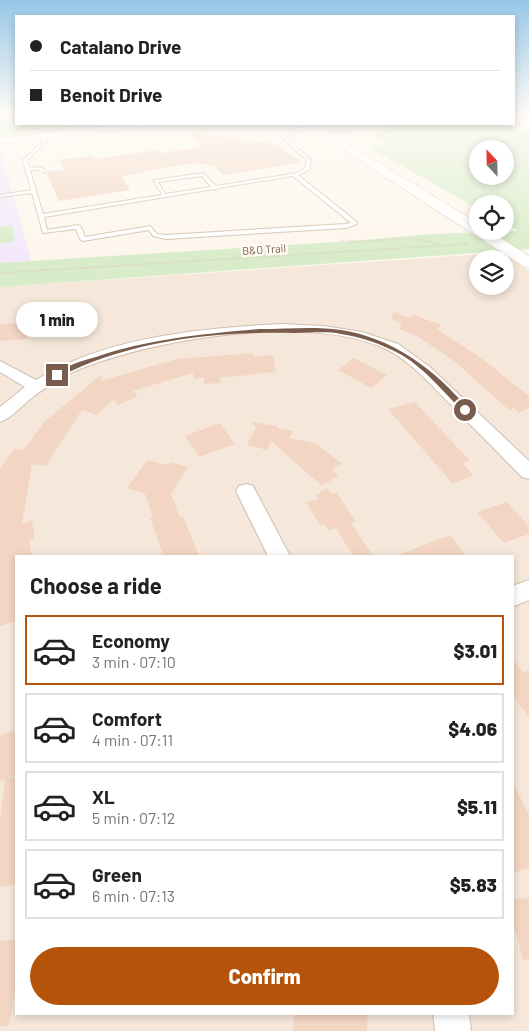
<!DOCTYPE html>
<meta charset="utf-8">
<style>
body{margin:0;font-family:Barlow,sans-serif;background:#f2f2f2;color:#222;height:100vh;display:flex;flex-direction:column;font-size:19px;white-space:nowrap}
*{box-sizing:border-box;margin:0}
p{font-size:16px;color:#767676}
.icon{flex:none;width:28px;height:28px;fill:none;stroke:currentColor;stroke-width:2;stroke-linecap:round;stroke-linejoin:round}
.map{position:relative;flex:1;overflow:hidden}
.side{position:absolute;left:15px;top:555px;width:499px;height:460px;display:flex;flex-direction:column;background:#fff;border-radius:0px;box-shadow:0 2px 8px #0003}
.side>*{flex:none}
.hud{position:absolute;left:15px;top:15px;width:500px;height:110px;border-radius:0px;box-shadow:0 2px 8px #0003;display:grid;align-content:center;height:110px;padding:0 15px;background:#fff}
.needle{width:32px;rotate:338deg}
.controls{position:absolute;left:469px;top:140px;display:grid;gap:10px}
.controls a{display:grid;place-items:center;width:45px;height:45px;border-radius:50%;background:#fff;box-shadow:0 2px 8px #0003;font-size:25px}
.end{position:absolute;width:22px;height:22px;margin:-11px;border:6px solid #7a5c4d;background:#fff;box-shadow:0 0 0 2px #fff}
.from{border-radius:50%}
.bubble{position:absolute;height:35px;border-radius:18px;background:#fff;box-shadow:0 2px 8px #0003;font-size:16px;font-weight:800;line-height:35px;text-align:center}
.hud b{display:flex;align-items:center;gap:18px;height:48px;font-size:19px}
.hud b+b{border-top:1px solid #e0e0e0}
.hud i{width:12px;height:12px;background:#222}
ul{padding:0;list-style:none}
li{display:flex;align-items:center;gap:15px;height:70px;margin:0 10px 8px;padding:0 5px;border:2px solid #e0e0e0;border-radius:0px}
li div{flex:1}
li b{display:block;font-size:19px}
li em{font-style:normal;font-weight:800}
li.on{border-color:#b45309}
li>.icon{width:45px;height:45px;stroke-width:1.5}
h2{padding:0 15px;font-size:22px;line-height:60px}
.action{display:flex;gap:10px;margin-top:auto;padding:10px 15px}
.action a{flex:1;height:58px;border-radius:30px;background:#b45309;color:#fff;font-size:20px;font-weight:800;line-height:58px;text-align:center}
.map>svg:first-child{display:block}
.residential{fill:#f5e8da;fill-rule:evenodd}
.education{fill:#f3e8fa}
.green{fill:#d8ecc9;fill-rule:evenodd}
.building{fill:#f3d5c3}
.lines{fill:none;stroke-linecap:round;stroke-linejoin:round}
.lane-casing{stroke:#d1beb0;stroke-width:2}
.street-casing{stroke:#d1beb0;stroke-width:2}
.secondary-casing{stroke:#d6c0b0;stroke-width:1}
.path{stroke:#d9b8a5;stroke-width:2;stroke-dasharray:0.5 2;stroke-linecap:butt}
.lane{fill:#fff;fill-rule:evenodd}
.street{fill:#fff;fill-rule:evenodd}
.secondary{fill:#fff;fill-rule:evenodd}
.route{fill:#7a5c4d}
.labels{text-anchor:middle;dominant-baseline:central;stroke-width:5;stroke-linejoin:round;paint-order:stroke}
.far-street-label{font-size:11px;fill:#7a5c4d;stroke:#fffaf3}
</style>
<div class="map">
<svg width="529" height="1031" viewBox="0 0 529 1031">
<rect width="100%" height="100%" fill="#fdf6ec"/>
<path class="residential" d="M501 253 529 271V1031H0V287ZM478 259H505V286H478ZM16 556H512V1014H16Z"/>
<path class="education" d="M0 147 31 261 0 263Z"/>
<g class="green">
<path d="M0 114H16V124H97L0 135Z"/>
<path d="M403 124H506L529 133V249L0 287V263L352 241 432 234 518 231 505 224V204H478L477 208 370 148 390 144 371 133 391 130 386 126ZM478 149H505V176H478Z"/>
<path d="M12 225 15 241 0 244V227Z"/>
</g>
<g class="building">
<path d="M187 132 276 144 302 162 224 175 214 166 197 163 162 168 121 177 130 190 59 201 47 174 48 172 64 169 59 160 92 156 94 159 157 150 160 153 203 147Z"/>
<path d="M394 312 410 318 414 315 441 325 437 329 481 358 529 396V408L519 413 513 408 509 410 454 361 417 336 399 329 402 325 391 318Z"/>
<path d="M32 322 27 339 0 341V324Z"/>
<path d="M253 353 254 357 273 355 276 372 220 378 221 383 204 384V377L194 379 193 373 133 391 138 396 118 405 113 400 96 415 82 410 46 466 32 464 22 524 32 521 35 539 29 540 32 556H16V621L0 626V469L14 449 24 450 44 422 101 375 103 377 100 381 177 359Z"/>
<path d="M354 358 387 375 371 388 338 370Z"/>
<path d="M415 402 470 461 463 463 473 476 452 483 388 409Z"/>
<path d="M251 422 278 426 277 428 293 431 290 438 317 444 342 464 332 470 339 475 322 486 271 441 267 450 247 445 256 427Z"/>
<path d="M220 423 235 444 199 457 185 436Z"/>
<path d="M147 460 168 465 170 462 188 467 171 494 180 518 183 516 199 556H164L150 518 153 517 145 494 127 488Z"/>
<path d="M327 488 332 494 337 493 356 522 351 523 373 556H353L336 528 328 531 325 524 321 525 315 517 306 502 318 499 316 495Z"/>
<path d="M507 502 529 526V534L504 543 477 512Z"/>
<path d="M450 535 466 556H398V555Z"/>
<path d="M512 658 523 673 529 670V717L512 694Z"/>
<path d="M16 730V775L10 777 16 778V884L0 887V821L5 779 0 781V735Z"/>
<path d="M512 781 529 815V868L512 873Z"/>
<path d="M529 898V959L523 960 512 918V899Z"/>
<path d="M16 939V984L9 1026H0V941Z"/>
<path d="M294 1014H368L367 1031H293Z"/>
</g>
<g class="lines">
<g class="lane-casing">
<g id="lane">
<path d="M314 126 315 128 292 132 285 137 311 160 309 170 298 175 357 222V224L346 228 166 239 153 236 149 230 83 241 80 239 76 229 43 233 32 193 0 197V195L31 190 23 160 43 141 42 136 44 135 46 136 47 141 27 160 29 167 42 168 46 172 44 173 39 170H30L43 214 161 195V192L153 181 155 180 203 173 216 186 297 173 305 168 307 160 281 137 290 130ZM202 176 211 187 165 194 158 182ZM293 176 351 223 345 224 166 235 157 234 150 226 85 237 81 227 78 225 47 230 44 217 214 189 216 190 218 188Z"/>
<path d="M349 130 350 132 324 135 322 134Z"/>
</g>
</g>
<g class="street-casing">
<g id="street">
<path d="M281 324 324 326 362 332 398 344 430 367 529 461V479L522 477C499 453 476 431 453 407 434 388 413 363 388 350 312 313 161 338 85 367 66 374 48 385 33 397 22 405 12 418 0 422V407L25 387 0 372V361L36 380C104 337 202 328 281 324Z"/>
<path d="M246 484 253 486 290 556H268L236 491 239 486Z"/>
<path d="M529 580V600L512 607V586Z"/>
<path d="M433 1014H469L471 1031H435Z"/>
</g>
</g>
<g class="secondary-casing">
<g id="secondary">
<path d="M121 124H151L146 127 0 144V138Z"/>
<path d="M303 124H315L478 223V231H490L529 256V268L523 266Z"/>
</g>
</g>
<g class="path">
<path d="M341 240C374 245 408 232 440 245"/>
<path d="M0 273 468 244"/>
</g>
<use href="#lane" class="lane"/>
<use href="#street" class="street"/>
<use href="#secondary" class="secondary"/>
</g>
<linearGradient id="sky" x2="0" y2="1"><stop stop-color="#97c7e8"/><stop offset="0.44" stop-color="#fefbf6"/><stop offset="1" stop-color="#fefbf6" stop-opacity="0"/></linearGradient>
<rect width="529" height="259" fill="url(#sky)"/>
<path class="route" d="M260 329C286 329 315 326 341 330 393 338 436 370 469 410L463 411C443 392 423 366 398 353 381 344 361 337 341 334 326 331 310 333 295 333 217 331 130 340 59 377L53 375C65 366 81 361 96 357 149 339 204 334 260 329Z"/>
<g class="labels">
<g class="far-street-label">
<text transform="translate(264 249) rotate(-4)">B&amp;O Trail</text>
</g>
</g>
</svg>
<div class="controls">
<a><svg class="needle" viewBox="-14 -14 28 28"><path d="M0-13l5 13h-10z" fill="#e53935"/><path d="M0 13l5-13h-10z" fill="#767676"/></svg></a>
<a><svg class="icon" aria-label="locate" viewBox="0 0 24 24"><circle cx="12" cy="12" r="6"/><path d="M12 2v4M12 18v4M2 12h4M18 12h4"/></svg></a>
<a><svg class="icon" aria-label="layers" viewBox="0 0 24 24"><path d="M12 4l9 5-9 5-9-5zM3 14l9 5 9-5"/></svg></a>
</div>
<i class="end from" style="left:465px;top:410px"></i>
<i class="end" style="left:57px;top:375px"></i>
<div class="bubble" style="left:16px;top:302px;width:82px">1 min</div>
<div class="hud">
<b><i class="from"></i>Catalano Drive</b>
<b><i></i>Benoit Drive</b>
</div>
<section class="side">
<h2>Choose a ride</h2>
<ul>
<li class="on"><svg class="icon" aria-label="car" viewBox="0 0 24 24"><path d="M5 17H2v-5l4-1 3-4h7l3 4 3 1v5h-3M9 17h6M6 11h13"/><circle cx="7" cy="17" r="2"/><circle cx="17" cy="17" r="2"/></svg><div><b>Economy</b><p>3 min · 07:10</p></div><em>$3.01</em></li>
<li><svg class="icon" aria-label="car" viewBox="0 0 24 24"><path d="M5 17H2v-5l4-1 3-4h7l3 4 3 1v5h-3M9 17h6M6 11h13"/><circle cx="7" cy="17" r="2"/><circle cx="17" cy="17" r="2"/></svg><div><b>Comfort</b><p>4 min · 07:11</p></div><em>$4.06</em></li>
<li><svg class="icon" aria-label="car" viewBox="0 0 24 24"><path d="M5 17H2v-5l4-1 3-4h7l3 4 3 1v5h-3M9 17h6M6 11h13"/><circle cx="7" cy="17" r="2"/><circle cx="17" cy="17" r="2"/></svg><div><b>XL</b><p>5 min · 07:12</p></div><em>$5.11</em></li>
<li><svg class="icon" aria-label="car" viewBox="0 0 24 24"><path d="M5 17H2v-5l4-1 3-4h7l3 4 3 1v5h-3M9 17h6M6 11h13"/><circle cx="7" cy="17" r="2"/><circle cx="17" cy="17" r="2"/></svg><div><b>Green</b><p>6 min · 07:13</p></div><em>$5.83</em></li>
</ul>
<div class="action"><a>Confirm</a></div>
</section>
</div>
